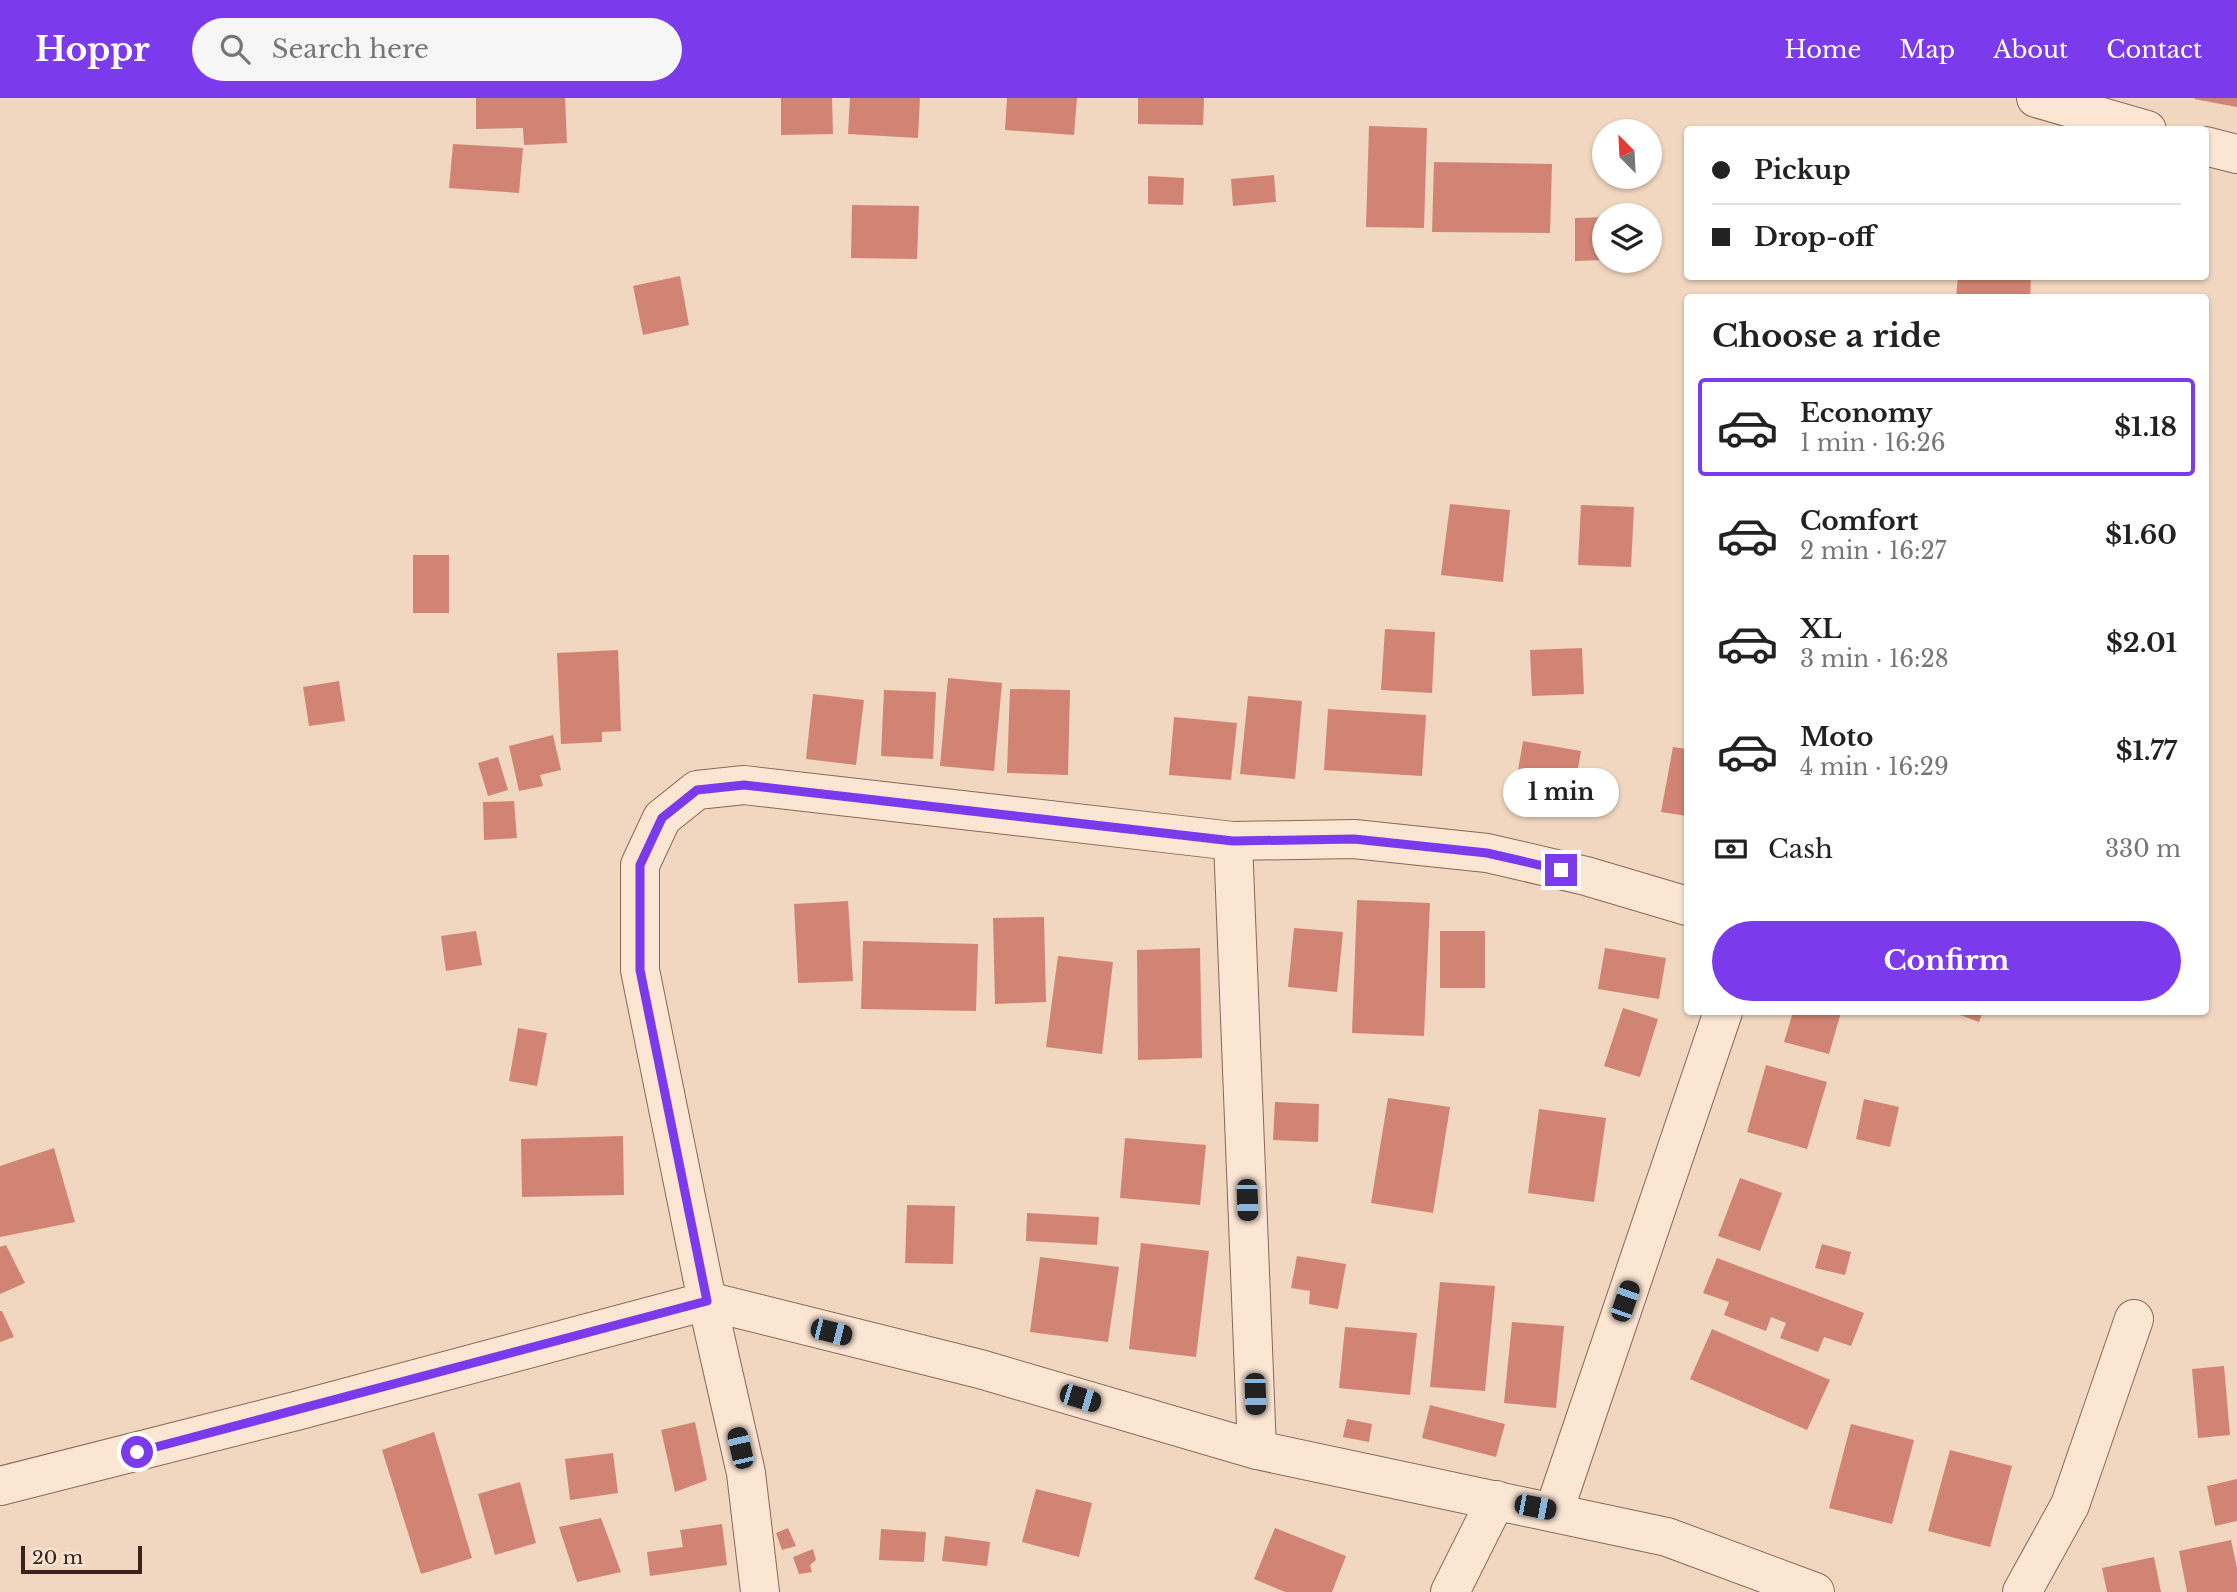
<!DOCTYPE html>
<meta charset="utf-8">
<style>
body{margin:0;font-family:"Libre Baskerville",serif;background:#f6f6f6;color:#222;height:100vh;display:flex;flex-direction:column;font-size:26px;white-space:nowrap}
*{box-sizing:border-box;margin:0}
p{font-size:23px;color:#767676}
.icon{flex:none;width:38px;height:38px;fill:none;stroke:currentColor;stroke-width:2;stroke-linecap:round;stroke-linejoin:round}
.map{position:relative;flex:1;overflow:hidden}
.side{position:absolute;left:1684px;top:196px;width:525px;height:721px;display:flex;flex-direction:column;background:#fff;border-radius:7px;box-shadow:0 2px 5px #0004}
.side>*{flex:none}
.hud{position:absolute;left:1684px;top:28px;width:525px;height:154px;border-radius:7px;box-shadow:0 2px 5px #0004;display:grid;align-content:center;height:154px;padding:0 28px;background:#fff}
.needle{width:46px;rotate:336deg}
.tools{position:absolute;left:1592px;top:21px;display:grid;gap:14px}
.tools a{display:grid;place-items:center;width:70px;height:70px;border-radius:50%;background:#fff;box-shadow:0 2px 5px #0004;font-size:35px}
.scale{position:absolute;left:21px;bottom:18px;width:121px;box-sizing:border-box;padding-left:7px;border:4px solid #39231c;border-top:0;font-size:19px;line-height:24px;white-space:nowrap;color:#39231c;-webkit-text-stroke:5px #f7e3d0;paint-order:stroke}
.end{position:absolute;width:32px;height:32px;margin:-16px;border:9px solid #7c3aed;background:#fff;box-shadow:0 0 0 4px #fff}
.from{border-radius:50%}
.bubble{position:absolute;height:49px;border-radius:24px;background:#fff;box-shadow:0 2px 5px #0004;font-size:23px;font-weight:800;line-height:49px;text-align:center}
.car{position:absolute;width:21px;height:42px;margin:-21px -10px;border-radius:9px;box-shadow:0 0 5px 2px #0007;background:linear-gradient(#222 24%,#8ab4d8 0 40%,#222 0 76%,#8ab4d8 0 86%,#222 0)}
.hud b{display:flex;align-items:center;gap:24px;height:66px;font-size:26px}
.hud b+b{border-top:2px solid #e0e0e0}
.hud i{width:18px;height:18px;background:#222}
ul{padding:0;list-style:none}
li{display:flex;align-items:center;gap:21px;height:98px;margin:0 14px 10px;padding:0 14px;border:4px solid transparent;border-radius:7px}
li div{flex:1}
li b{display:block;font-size:26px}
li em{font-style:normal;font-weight:800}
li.current{border-color:#7c3aed}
li>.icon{width:63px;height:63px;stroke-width:1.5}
h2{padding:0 28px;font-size:32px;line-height:84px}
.pay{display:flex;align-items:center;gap:18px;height:77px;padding:0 28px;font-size:26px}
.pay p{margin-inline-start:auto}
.button{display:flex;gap:14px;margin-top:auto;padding:14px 28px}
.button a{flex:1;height:80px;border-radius:42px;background:#7c3aed;color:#fff;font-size:28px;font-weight:800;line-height:80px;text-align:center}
header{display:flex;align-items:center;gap:42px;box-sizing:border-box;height:98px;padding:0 35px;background:#7c3aed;color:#fff}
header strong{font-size:33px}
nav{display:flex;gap:38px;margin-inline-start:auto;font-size:24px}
.search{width:490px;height:63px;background:#f6f6f6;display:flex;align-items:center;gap:18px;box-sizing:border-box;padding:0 24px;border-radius:38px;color:#767676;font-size:26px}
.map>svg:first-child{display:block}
.building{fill:#d18474}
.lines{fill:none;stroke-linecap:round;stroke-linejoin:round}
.street-casing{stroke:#8b6657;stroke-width:40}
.street{stroke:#fbe6d4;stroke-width:38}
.route{stroke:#7c3aed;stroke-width:9}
</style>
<header>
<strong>Hoppr</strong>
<div class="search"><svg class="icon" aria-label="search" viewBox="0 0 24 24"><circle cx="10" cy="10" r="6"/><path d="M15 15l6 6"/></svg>Search here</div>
<nav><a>Home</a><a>Map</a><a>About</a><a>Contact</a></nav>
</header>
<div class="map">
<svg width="2237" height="1494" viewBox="0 0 2237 1494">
<rect width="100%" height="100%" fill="#f1d7c0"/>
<g class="building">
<path d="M476 0H565L567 45 524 47 523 30 476 31Z"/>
<path d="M781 0H832L833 36 781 37Z"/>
<path d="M850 0H920L918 40 848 36Z"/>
<path d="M1007 0H1077L1074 37 1005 32Z"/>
<path d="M1138 0H1204L1203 27 1138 26Z"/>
<path d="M2195 0H2237V9L2194 1Z"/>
<path d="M1369 28 1427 30 1424 130 1366 129Z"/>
<path d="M453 46 523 50 519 95 449 90Z"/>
<path d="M1434 64 1552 66 1550 135 1432 134Z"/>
<path d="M1274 77 1276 104 1233 108 1231 81Z"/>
<path d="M1148 78 1184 80 1183 107 1148 106Z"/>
<path d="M852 107 919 108 917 161 851 160Z"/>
<path d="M1605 119V162L1575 163V120Z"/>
<path d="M680 178 689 227 643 237 633 188Z"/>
<path d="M1958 178H2031L2030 200H1956Z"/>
<path d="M1450 406 1510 412 1503 484 1441 477Z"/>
<path d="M1581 407 1634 409 1631 469 1578 467Z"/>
<rect x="413" y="457" width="36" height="58"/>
<path d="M1385 531 1435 534 1432 595 1381 592Z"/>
<path d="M1582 550 1584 596 1532 598 1530 552Z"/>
<path d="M618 552 621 633 602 634V644L561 646 557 555Z"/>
<path d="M948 580 1002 585 994 673 940 668Z"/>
<path d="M339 583 345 623 309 628 303 589Z"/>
<path d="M1010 591 1070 592 1068 677 1007 675Z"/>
<path d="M884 592 936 594 933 661 881 658Z"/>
<path d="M813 596 864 602 856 667 806 661Z"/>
<path d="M1248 598 1302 603 1295 681 1240 676Z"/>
<path d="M1328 611 1426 617 1422 678 1324 672Z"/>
<path d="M1174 619 1237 625 1231 682 1169 677Z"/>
<path d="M553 637 561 672 540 677 543 688 519 693 509 648Z"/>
<path d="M1523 643 1581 653 1572 706 1514 696Z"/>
<path d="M1673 649 1687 651V718L1661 714Z"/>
<path d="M498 659 508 692 488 698 478 665Z"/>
<path d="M514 703 517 740 484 742 483 704Z"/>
<path d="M1357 802 1430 805 1424 938 1352 935Z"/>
<path d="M848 803 853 883 798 885 794 806Z"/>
<path d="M1044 819 1046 904 995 906 993 820Z"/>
<path d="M1294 830 1343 834 1337 894 1288 889Z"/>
<path d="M476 833 482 867 446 873 441 838Z"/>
<rect x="1440" y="833" width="45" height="57"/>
<path d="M863 843 978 846 976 913 861 911Z"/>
<path d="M1200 850 1202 960 1138 962 1137 852Z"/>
<path d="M1605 850 1666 860 1659 901 1598 891Z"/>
<path d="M1058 858 1113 864 1102 956 1046 949Z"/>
<path d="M1623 910 1658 921 1640 979 1604 968Z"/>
<path d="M1793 914H1841L1829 956 1784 944Z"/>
<path d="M1952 914H1983L1979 924Z"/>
<path d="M518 930 547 935 537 988 509 983Z"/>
<path d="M1766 967 1827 984 1807 1051 1747 1034Z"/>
<path d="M1388 1000 1450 1009 1433 1115 1371 1105Z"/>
<path d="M1864 1001 1899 1009 1890 1049 1856 1041Z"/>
<path d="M1275 1004 1319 1006 1318 1044 1273 1042Z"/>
<path d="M1539 1011 1606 1020 1594 1104 1528 1095Z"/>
<path d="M623 1038 624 1097 522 1099 521 1041Z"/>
<path d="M1125 1040 1206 1047 1200 1107 1120 1100Z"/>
<path d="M54 1050 75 1124 0 1139V1068Z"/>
<path d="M1740 1080 1782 1095 1760 1153 1718 1138Z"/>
<path d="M907 1107 955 1108 953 1166 905 1165Z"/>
<path d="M1027 1115 1099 1119 1097 1147 1026 1143Z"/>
<path d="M1141 1145 1209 1153 1196 1259 1129 1251Z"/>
<path d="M1822 1146 1851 1154 1845 1177 1815 1170Z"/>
<path d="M6 1147 25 1185 0 1196V1149Z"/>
<path d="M1297 1158 1346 1166 1338 1211 1309 1206 1310 1193 1291 1190Z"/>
<path d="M1040 1159 1119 1169 1108 1244 1030 1234Z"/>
<path d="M1717 1160 1864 1215 1851 1248 1824 1239 1818 1254 1780 1240 1786 1225 1771 1219 1766 1233 1724 1217 1729 1204 1703 1195Z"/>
<path d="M1440 1184 1495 1188 1485 1293 1430 1289Z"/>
<path d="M0 1213H2L14 1239 0 1244Z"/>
<path d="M1512 1224 1564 1228 1556 1310 1504 1305Z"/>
<path d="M1345 1229 1417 1235 1410 1297 1339 1290Z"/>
<path d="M1712 1231 1830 1282 1807 1332 1690 1281Z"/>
<path d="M2224 1268 2230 1337 2198 1340 2192 1271Z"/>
<path d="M1430 1307 1505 1326 1496 1359 1422 1340Z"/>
<path d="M1347 1321 1372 1326 1369 1344 1343 1339Z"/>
<path d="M695 1324 707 1382 675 1394 661 1332Z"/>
<path d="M1851 1326 1914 1342 1892 1426 1829 1410Z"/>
<path d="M434 1334 472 1460 421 1476 382 1352Z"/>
<path d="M1950 1352 2012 1368 1990 1449 1928 1433Z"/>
<path d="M613 1355 618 1395 570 1402 565 1361Z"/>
<path d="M2237 1381V1423L2215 1428 2207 1388Z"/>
<path d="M520 1384 536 1445 495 1457 478 1396Z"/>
<path d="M1036 1391 1092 1405 1079 1459 1022 1444Z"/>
<path d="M601 1420 621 1474 577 1484 559 1429Z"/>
<path d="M722 1426 727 1467 650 1478 647 1454 683 1449 680 1432Z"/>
<path d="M788 1430 796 1448 782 1452 776 1435Z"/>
<path d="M1275 1430 1346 1458 1332 1494H1285L1254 1481Z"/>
<path d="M881 1431 926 1434 924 1464 879 1462Z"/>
<path d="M945 1438 990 1444 987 1468 942 1463Z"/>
<path d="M2231 1442 2237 1470V1494H2187L2179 1453Z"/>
<path d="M813 1451 816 1462 810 1467 812 1474 799 1476 793 1459Z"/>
<path d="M2154 1459 2161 1494H2107L2102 1470Z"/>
</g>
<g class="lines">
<g class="street-casing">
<g id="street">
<path d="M2036 0 2147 32"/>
<path d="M2205 48 2237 56"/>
<path d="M1233 743 1257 1352"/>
<path d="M0 1388 296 1313 707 1203 980 1271 1257 1352 1667 1439 1815 1494"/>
<path d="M1554 1413 1723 914"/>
<path d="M760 1494 746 1375 707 1203 640 872V767L662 720 697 692 744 687 1233 743 1354 741 1487 755 1586 778 1687 808"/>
<path d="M1450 1494 1496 1402"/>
<path d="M2022 1494 2070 1407 2134 1221"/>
</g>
</g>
<use href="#street" class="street"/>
</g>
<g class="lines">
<path class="route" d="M137 1354 707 1203 640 872V767L662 720 697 692 744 687 1233 743 1354 741 1487 755 1561 772"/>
</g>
</svg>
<div class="tools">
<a><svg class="needle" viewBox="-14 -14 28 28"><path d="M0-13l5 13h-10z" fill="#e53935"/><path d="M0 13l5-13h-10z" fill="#767676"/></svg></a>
<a><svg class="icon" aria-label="layers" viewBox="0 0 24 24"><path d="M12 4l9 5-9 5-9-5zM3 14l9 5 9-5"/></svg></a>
</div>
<div class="scale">20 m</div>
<i class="end from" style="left:137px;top:1354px"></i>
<i class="end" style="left:1561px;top:772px"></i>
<div class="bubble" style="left:1503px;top:670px;width:116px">1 min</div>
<i class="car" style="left:1247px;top:1102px;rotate:178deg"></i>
<i class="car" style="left:1625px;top:1203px;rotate:19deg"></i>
<i class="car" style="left:831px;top:1234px;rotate:104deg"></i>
<i class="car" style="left:1255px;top:1296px;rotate:178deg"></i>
<i class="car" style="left:1080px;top:1300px;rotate:107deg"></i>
<i class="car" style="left:740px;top:1350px;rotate:347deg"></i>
<i class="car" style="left:1535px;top:1409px;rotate:101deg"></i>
<div class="hud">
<b><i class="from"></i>Pickup</b>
<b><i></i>Drop-off</b>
</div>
<section class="side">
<h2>Choose a ride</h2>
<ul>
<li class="current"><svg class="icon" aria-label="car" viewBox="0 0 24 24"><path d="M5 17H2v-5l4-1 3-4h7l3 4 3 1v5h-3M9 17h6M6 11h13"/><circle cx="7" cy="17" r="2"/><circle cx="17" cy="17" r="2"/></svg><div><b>Economy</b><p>1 min · 16:26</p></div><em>$1.18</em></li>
<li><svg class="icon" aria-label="car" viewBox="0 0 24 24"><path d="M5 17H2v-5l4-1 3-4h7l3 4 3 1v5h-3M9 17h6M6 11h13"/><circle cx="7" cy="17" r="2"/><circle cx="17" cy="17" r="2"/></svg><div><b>Comfort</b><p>2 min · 16:27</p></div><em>$1.60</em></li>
<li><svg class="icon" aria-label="car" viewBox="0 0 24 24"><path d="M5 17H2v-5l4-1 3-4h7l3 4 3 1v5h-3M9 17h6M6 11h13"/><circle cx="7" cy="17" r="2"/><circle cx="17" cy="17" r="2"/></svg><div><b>XL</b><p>3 min · 16:28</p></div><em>$2.01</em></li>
<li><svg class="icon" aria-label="car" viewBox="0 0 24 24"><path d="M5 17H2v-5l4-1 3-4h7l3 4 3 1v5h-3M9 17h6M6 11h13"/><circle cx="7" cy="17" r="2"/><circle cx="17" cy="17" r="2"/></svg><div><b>Moto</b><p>4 min · 16:29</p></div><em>$1.77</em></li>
</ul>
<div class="pay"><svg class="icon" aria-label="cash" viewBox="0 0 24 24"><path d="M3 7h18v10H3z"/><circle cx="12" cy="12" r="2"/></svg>Cash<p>330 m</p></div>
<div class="button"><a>Confirm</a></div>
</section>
</div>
